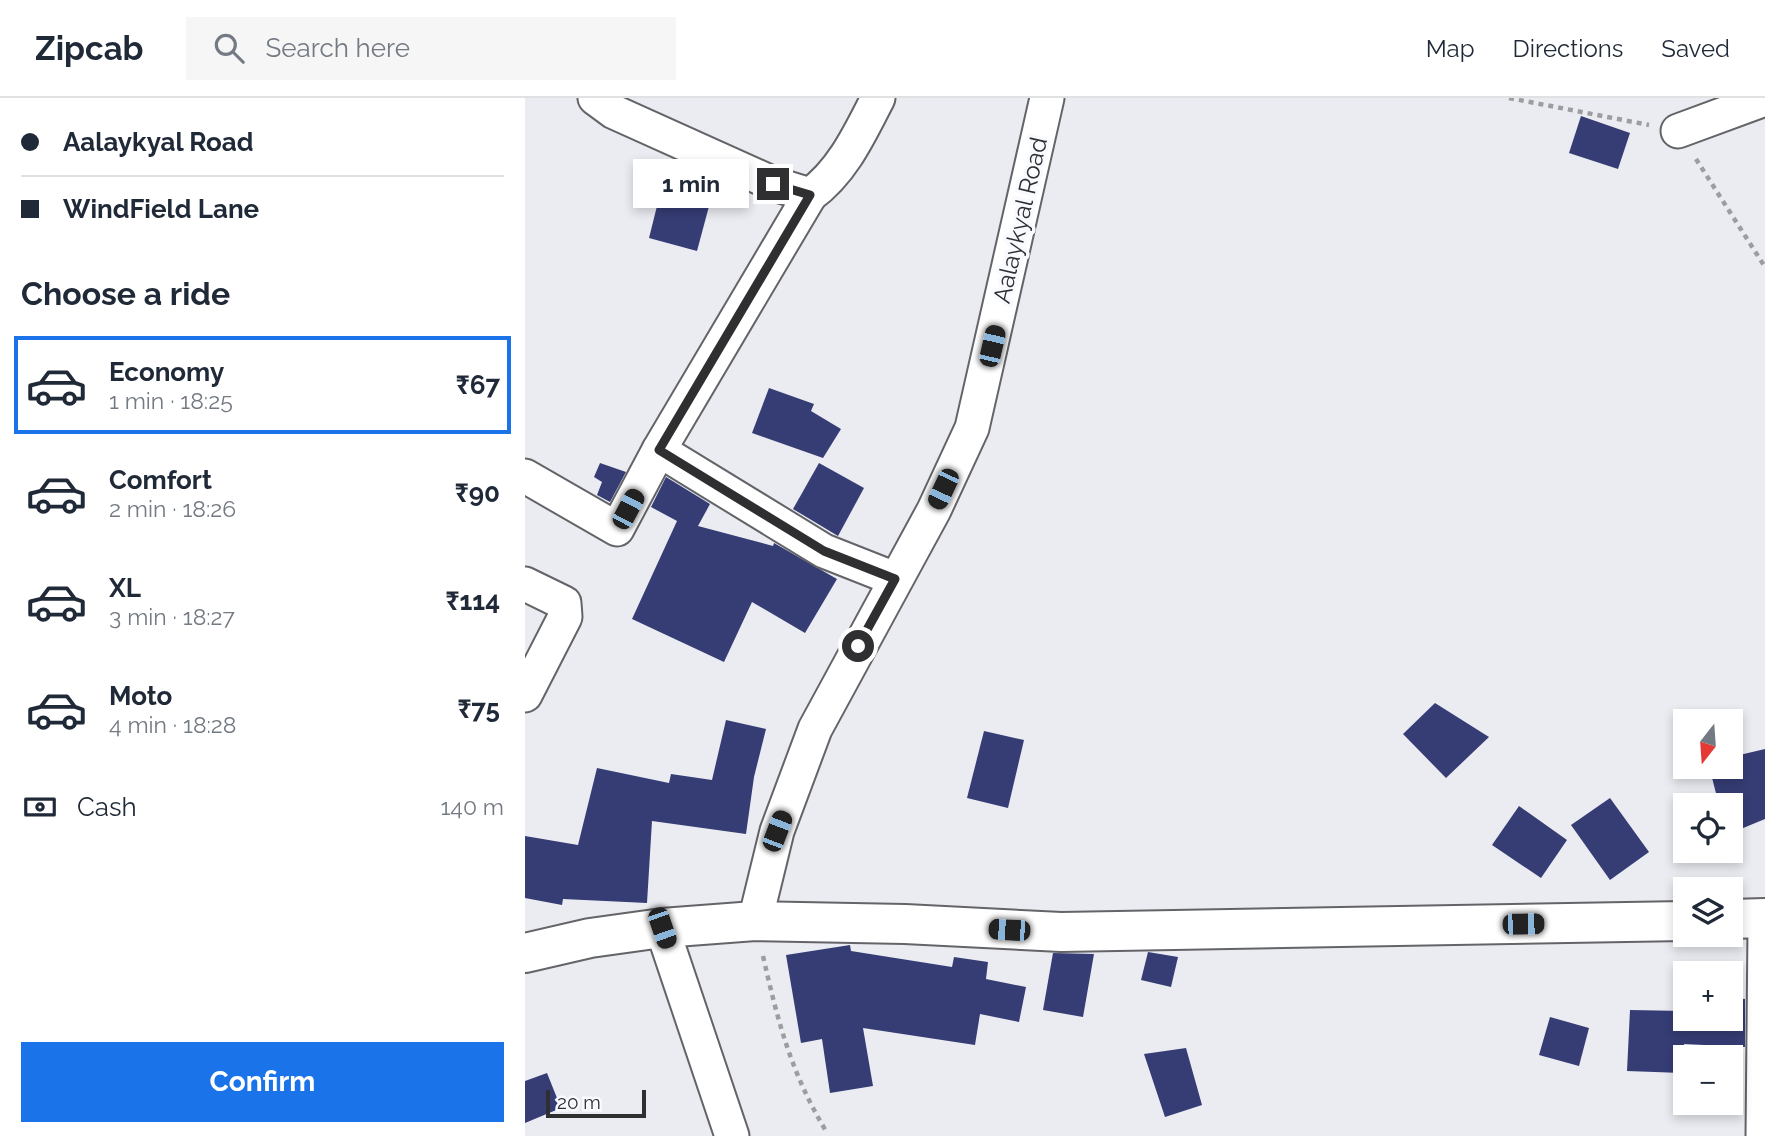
<!DOCTYPE html>
<meta charset="utf-8">
<style>
body{margin:0;font-family:Raleway,sans-serif;background:#f6f6f7;color:#1f2937;height:100vh;display:flex;flex-direction:column;font-size:26px;white-space:nowrap}
*{box-sizing:border-box;margin:0}
p{font-size:23px;color:#747a83}
.icon{flex:none;width:38px;height:38px;fill:none;stroke:currentColor;stroke-width:2;stroke-linecap:round;stroke-linejoin:round}
.map{position:relative;flex:1;overflow:hidden}
.panel{display:flex;flex-direction:column;background:#fff;width:525px}
.panel>*{flex:none}
.guide{display:grid;align-content:center;height:154px;padding:0 21px;background:#fff}
.needle{width:46px;rotate:197deg}
.controls{position:absolute;left:1148px;top:611px;display:grid;gap:14px}
.controls a{display:grid;place-items:center;width:70px;height:70px;border-radius:0px;background:#fff;box-shadow:0 4px 10px #0003;font-size:35px}
.scale{position:absolute;left:21px;bottom:18px;width:100px;box-sizing:border-box;padding-left:7px;border:4px solid #2f2f31;border-top:0;font-size:19px;line-height:24px;white-space:nowrap;color:#2f2f31;-webkit-text-stroke:5px #f8faff;paint-order:stroke}
.end{position:absolute;width:32px;height:32px;margin:-16px;border:9px solid #2f2f31;background:#fff;box-shadow:0 0 0 4px #fff}
.from{border-radius:50%}
.bubble{position:absolute;height:49px;border-radius:0px;background:#fff;box-shadow:0 4px 10px #0003;font-size:23px;font-weight:700;line-height:49px;text-align:center}
.car{position:absolute;width:21px;height:42px;margin:-21px -10px;border-radius:9px;box-shadow:0 0 5px 2px #0007;background:linear-gradient(#222 24%,#8ab4d8 0 40%,#222 0 76%,#8ab4d8 0 86%,#222 0)}
.guide b{display:flex;align-items:center;gap:24px;height:66px;font-size:26px}
.guide b+b{border-top:2px solid #e0e1e3}
.guide i{width:18px;height:18px;background:#1f2937}
ul{padding:0;list-style:none}
li{display:flex;align-items:center;gap:21px;height:98px;margin:0 14px 10px;padding:0 7px;border:4px solid transparent;border-radius:0px}
li div{flex:1}
li b{display:block;font-size:26px}
li em{font-style:normal;font-weight:700}
li.selected{border-color:#1a73e8}
li>.icon{width:63px;height:63px;stroke-width:1.5}
h2{padding:0 21px;font-size:32px;line-height:84px}
.pay{display:flex;align-items:center;gap:18px;height:77px;padding:0 21px;font-size:26px}
.pay p{margin-inline-start:auto}
.button{display:flex;gap:14px;margin-top:auto;padding:14px 21px}
.button a{flex:1;height:80px;border-radius:0px;background:#1a73e8;color:#fff;font-size:28px;font-weight:700;line-height:80px;text-align:center}
header{display:flex;align-items:center;gap:42px;box-sizing:border-box;height:98px;padding:0 35px;background:#fff;border-bottom:2px solid #e0e1e3}
header strong{font-size:33px}
nav{display:flex;gap:38px;margin-inline-start:auto;font-size:24px}
.search{width:490px;height:63px;background:#f6f6f7;display:flex;align-items:center;gap:18px;box-sizing:border-box;padding:0 24px;border-radius:0px;color:#747a83;font-size:26px}
main{display:flex;flex:1;min-height:0}
.map>svg:first-child{display:block}
.building{fill:#363d75}
.lines{fill:none;stroke-linecap:round;stroke-linejoin:round}
.street-casing{stroke:#636468;stroke-width:37}
.secondary-casing{stroke:#636468;stroke-width:42}
.path{stroke:#9c9ca1;stroke-width:4.5;stroke-dasharray:5 5;stroke-linecap:butt}
.street{stroke:#fff;stroke-width:33}
.secondary{stroke:#fff;stroke-width:38}
.route{stroke:#2f2f31;stroke-width:9}
.labels{text-anchor:middle;dominant-baseline:central;stroke-width:7;stroke-linejoin:round;paint-order:stroke}
.street-label{font-size:24px;fill:#2f2f31;stroke:#f8faff}
</style>
<header>
<strong>Zipcab</strong>
<div class="search"><svg class="icon" aria-label="search" viewBox="0 0 24 24"><circle cx="10" cy="10" r="6"/><path d="M15 15l6 6"/></svg>Search here</div>
<nav><a>Map</a><a>Directions</a><a>Saved</a></nav>
</header>
<main>
<section class="panel">
<div class="guide">
<b><i class="from"></i>Aalaykyal Road</b>
<b><i></i>WindField Lane</b>
</div>
<h2>Choose a ride</h2>
<ul>
<li class="selected"><svg class="icon" aria-label="car" viewBox="0 0 24 24"><path d="M5 17H2v-5l4-1 3-4h7l3 4 3 1v5h-3M9 17h6M6 11h13"/><circle cx="7" cy="17" r="2"/><circle cx="17" cy="17" r="2"/></svg><div><b>Economy</b><p>1 min · 18:25</p></div><em>₹67</em></li>
<li><svg class="icon" aria-label="car" viewBox="0 0 24 24"><path d="M5 17H2v-5l4-1 3-4h7l3 4 3 1v5h-3M9 17h6M6 11h13"/><circle cx="7" cy="17" r="2"/><circle cx="17" cy="17" r="2"/></svg><div><b>Comfort</b><p>2 min · 18:26</p></div><em>₹90</em></li>
<li><svg class="icon" aria-label="car" viewBox="0 0 24 24"><path d="M5 17H2v-5l4-1 3-4h7l3 4 3 1v5h-3M9 17h6M6 11h13"/><circle cx="7" cy="17" r="2"/><circle cx="17" cy="17" r="2"/></svg><div><b>XL</b><p>3 min · 18:27</p></div><em>₹114</em></li>
<li><svg class="icon" aria-label="car" viewBox="0 0 24 24"><path d="M5 17H2v-5l4-1 3-4h7l3 4 3 1v5h-3M9 17h6M6 11h13"/><circle cx="7" cy="17" r="2"/><circle cx="17" cy="17" r="2"/></svg><div><b>Moto</b><p>4 min · 18:28</p></div><em>₹75</em></li>
</ul>
<div class="pay"><svg class="icon" aria-label="cash" viewBox="0 0 24 24"><path d="M3 7h18v10H3z"/><circle cx="12" cy="12" r="2"/></svg>Cash<p>140 m</p></div>
<div class="button"><a>Confirm</a></div>
</section>
<div class="map">
<svg width="1240" height="1038" viewBox="0 0 1240 1038">
<rect width="100%" height="100%" fill="#ebecf2"/>
<g class="building">
<path d="M1056 18 1105 35 1093 71 1044 55Z"/>
<path d="M138 84 187 97 172 153 124 140Z"/>
<path d="M244 290 289 306 286 313 316 331 298 360 227 335Z"/>
<path d="M75 365 101 374 85 404 72 397 77 384 69 379Z"/>
<path d="M294 365 339 390 313 438 268 411Z"/>
<path d="M141 379 185 406 173 428 248 448 249 445 312 481 280 535 227 504 199 564 107 521 152 423 126 409Z"/>
<path d="M910 605 964 639 921 680 878 636Z"/>
<path d="M201 622 241 631 229 679 221 736 127 723 122 805 38 801 37 807 0 800V738L53 747 72 670 144 685 146 676 187 682Z"/>
<path d="M459 633 499 642 483 710 442 700Z"/>
<path d="M1240 651V721L1206 735V707H1194L1184 668H1206V659Z"/>
<path d="M1085 700 1124 754 1085 782 1046 727Z"/>
<path d="M994 708 1042 742 1016 780 967 747Z"/>
<path d="M325 847 326 853 427 869 429 859 463 864 461 881 501 889 494 924 455 916 450 947 338 930 348 988 305 995 297 941 276 945 261 857Z"/>
<path d="M623 854 653 859 646 889 616 882Z"/>
<path d="M528 855 569 856 558 919 518 912Z"/>
<path d="M1206 900 1220 901V949L1159 946 1157 975 1102 973 1105 912 1160 913V920H1206Z"/>
<path d="M1025 919 1064 930 1054 968 1014 957Z"/>
<path d="M661 950 677 1007 640 1019 619 956Z"/>
<path d="M22 975 36 1010 0 1025V983Z"/>
</g>
<g class="lines">
<g class="street-casing">
<g id="street">
<path d="M70 0 89 14 249 86 285 97C318 73 335 35 353 0"/>
<path d="M1153 33 1240 1"/>
<path d="M134 352 299 453 370 481"/>
<path d="M0 378 92 431 134 352 285 97"/>
<path d="M0 486 39 505 40 519 0 597"/>
<path d="M230 823 252 733 290 631 409 412 447 330 522 0"/>
<path d="M137 830 207 1038"/>
<path d="M1238 1038 1240 828"/>
</g>
</g>
<g class="secondary-casing">
<g id="secondary">
<path d="M1206 821 1240 820"/>
<path d="M0 855 65 840 137 830 230 823 380 826 536 834 1160 823"/>
</g>
</g>
<g class="path">
<path d="M984 0 1124 27"/>
<path d="M1171 61 1240 169"/>
<path d="M238 858C253 924 266 975 301 1033"/>
</g>
<use href="#street" class="street"/>
<use href="#secondary" class="secondary"/>
</g>
<g class="lines">
<path class="route" d="M248 86 285 97 134 352 299 453 370 481 333 548"/>
</g>
<g class="labels">
<g class="street-label">
<text transform="translate(495 122) rotate(-77)">Aalaykyal Road</text>
</g>
</g>
</svg>
<div class="controls">
<a><svg class="needle" viewBox="-14 -14 28 28"><path d="M0-13l5 13h-10z" fill="#e53935"/><path d="M0 13l5-13h-10z" fill="#747a83"/></svg></a>
<a><svg class="icon" aria-label="locate" viewBox="0 0 24 24"><circle cx="12" cy="12" r="6"/><path d="M12 2v4M12 18v4M2 12h4M18 12h4"/></svg></a>
<a><svg class="icon" aria-label="layers" viewBox="0 0 24 24"><path d="M12 4l9 5-9 5-9-5zM3 14l9 5 9-5"/></svg></a>
<a>+</a>
<a>−</a>
</div>
<div class="scale">20 m</div>
<i class="end from" style="left:333px;top:548px"></i>
<i class="end" style="left:248px;top:86px"></i>
<div class="bubble" style="left:108px;top:61px;width:116px">1 min</div>
<i class="car" style="left:467px;top:248px;rotate:13deg"></i>
<i class="car" style="left:418px;top:391px;rotate:205deg"></i>
<i class="car" style="left:103px;top:411px;rotate:28deg"></i>
<i class="car" style="left:252px;top:733px;rotate:21deg"></i>
<i class="car" style="left:998px;top:826px;rotate:89deg"></i>
<i class="car" style="left:137px;top:830px;rotate:161deg"></i>
<i class="car" style="left:484px;top:832px;rotate:273deg"></i>
</div>
</main>
